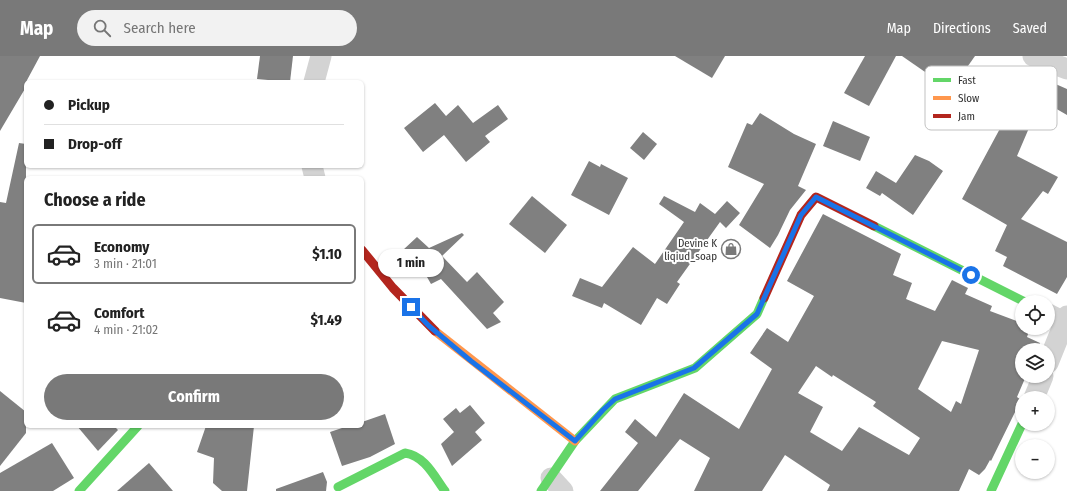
<!DOCTYPE html>
<meta charset="utf-8">
<style>
body{margin:0;font-family:"Fira Sans Condensed",sans-serif;background:#f2f2f2;color:#222;height:100vh;display:flex;flex-direction:column;font-size:15px;white-space:nowrap}
*{box-sizing:border-box;margin:0}
p{font-size:13px;color:#767676}
.icon{flex:none;width:22px;height:22px;fill:none;stroke:currentColor;stroke-width:2;stroke-linecap:round;stroke-linejoin:round}
.map{position:relative;flex:1;overflow:hidden}
.side{position:absolute;left:24px;top:120px;width:340px;height:252px;display:flex;flex-direction:column;background:#fff;border-radius:6px;box-shadow:0 1px 3px #0004}
.side>*{flex:none}
.banner{position:absolute;left:24px;top:24px;width:340px;height:88px;border-radius:6px;box-shadow:0 1px 3px #0004;display:grid;align-content:center;height:88px;padding:0 20px;background:#fff}
.fabs{position:absolute;left:1015px;top:239px;display:grid;gap:8px}
.fabs a{display:grid;place-items:center;width:40px;height:40px;border-radius:50%;background:#fff;box-shadow:0 1px 3px #0004;font-size:20px}
.end{position:absolute;width:18px;height:18px;margin:-9px;border:5px solid #1a73e8;background:#fff;box-shadow:0 0 0 2px #fff}
.from{border-radius:50%}
.bubble{position:absolute;height:28px;border-radius:14px;background:#fff;box-shadow:0 1px 3px #0004;font-size:13px;font-weight:700;line-height:28px;text-align:center}
.banner b{display:flex;align-items:center;gap:14px;height:38px;font-size:15px}
.banner b+b{border-top:1px solid #e0e0e0}
.banner i{width:10px;height:10px;background:#222}
ul{padding:0;list-style:none}
li{display:flex;align-items:center;gap:12px;height:60px;margin:0 8px 6px;padding:0 12px;border:2px solid transparent;border-radius:6px}
li div{flex:1}
li b{display:block;font-size:15px}
li em{font-style:normal;font-weight:700}
li.on{border-color:#797979}
li>.icon{width:36px;height:36px;stroke-width:1.5}
h2{padding:0 20px;font-size:18px;line-height:48px}
.cta{display:flex;gap:8px;margin-top:auto;padding:8px 20px}
.cta a{flex:1;height:46px;border-radius:24px;background:#797979;color:#fff;font-size:16px;font-weight:700;line-height:46px;text-align:center}
header{display:flex;align-items:center;gap:24px;box-sizing:border-box;height:56px;padding:0 20px;background:#797979;color:#fff}
header strong{font-size:19px}
nav{display:flex;gap:22px;margin-inline-start:auto;font-size:14px}
.search{width:280px;height:36px;background:#f2f2f2;display:flex;align-items:center;gap:10px;box-sizing:border-box;padding:0 14px;border-radius:22px;color:#767676;font-size:15px}
.map>svg:first-child{display:block}
.building{fill:#808080;fill-rule:evenodd}
.lines{fill:none;stroke-linecap:round;stroke-linejoin:round}
.street{stroke:#d3d3d3;stroke-width:21}
.fast{stroke:#63d668;stroke-width:9}
.slow{stroke:#ff974d;stroke-width:9}
.jam{stroke:#b3261e;stroke-width:9}
.route{stroke:#1a73e8;stroke-width:5}
.labels{text-anchor:middle;dominant-baseline:central;stroke-width:4;stroke-linejoin:round;paint-order:stroke}
.poi-label{font-size:11px;fill:#313131;stroke:#fff;text-anchor:end}
.key{fill:#fff;stroke:#c1c1c1;stroke-width:1}
.key-label{font-size:11px;fill:#313131}
</style>
<header>
<strong>Map</strong>
<div class="search"><svg class="icon" aria-label="search" viewBox="0 0 24 24"><circle cx="10" cy="10" r="6"/><path d="M15 15l6 6"/></svg>Search here</div>
<nav><a>Map</a><a>Directions</a><a>Saved</a></nav>
</header>
<div class="map">
<svg width="1067" height="435" viewBox="0 0 1067 435">
<rect width="100%" height="100%" fill="#fff"/>
<g class="building">
<path d="M0 0H40L26 26V31L0 75Z"/>
<path d="M260 0H293L290 26 257 23Z"/>
<path d="M675 0H725L712 22Z"/>
<path d="M865 0H896L869 50 844 37Z"/>
<path d="M902 0H975L951 34Z"/>
<path d="M1014 10 1067 33V59L1041 44 1017 100 1058 121 1048 138 1043 135 1021 163 1067 186V221L1057 238 1003 210 1007 201 995 195 1007 169 962 143 1017 41 1004 33Z"/>
<path d="M435 47 446 60 458 49 473 67 498 49 508 63 485 80 490 86 466 106 444 79 423 96 404 72Z"/>
<path d="M760 57 794 78 816 88 798 130 806 134 790 154 778 179 770 192 739 169 764 128 728 111 747 67 752 69Z"/>
<path d="M833 65 870 81 860 105 823 90Z"/>
<path d="M643 76 657 88 644 104 630 92Z"/>
<path d="M19 87 26 88V247L0 242V146L6 147Z"/>
<path d="M915 99 929 105 943 115 913 159 882 137 880 140 866 132 876 115 896 127Z"/>
<path d="M589 105 600 111 601 108 628 122 609 159 571 139Z"/>
<path d="M532 140 567 169 545 197 509 168Z"/>
<path d="M664 140 695 156 700 147 715 158 727 145 740 157 726 172 720 166 677 226 680 228 667 248 657 242 641 269 604 247 602 252 572 240 580 222 602 231 633 191 655 208 684 166 659 148Z"/>
<path d="M823 158 901 198 893 219 912 227 906 243 935 255 952 224 968 232 965 238 992 250 990 255 1022 267V272H1030L1027 281 1040 287 1037 294H1022V320H1026L1017 341 1021 344 991 405 990 404 985 413 979 419 969 413 959 435H827L830 429 785 399 762 435H694L710 402 680 383 638 435H600L638 387 625 376 635 363 656 381 684 337 739 373 772 313 750 297 767 272 788 286 814 240 787 225ZM942 285 979 294 961 348 956 345 951 356 918 333ZM816 310 832 321 833 319 876 346 873 350 920 382 909 399 859 371 842 395 810 376 823 351 798 337Z"/>
<path d="M462 177 464 179 442 200 467 226 477 216 504 246 493 257 501 266 487 273 441 223 431 228 423 214 416 217 403 194 417 181 429 192Z"/>
<path d="M0 335 26 356V377L0 410Z"/>
<path d="M470 349 485 367 475 376 482 384 452 410 441 388 454 376 443 363 456 352 460 357Z"/>
<path d="M385 358 395 388 370 401 342 410 330 376 348 370H362V366Z"/>
<path d="M77 370H114L118 374 98 395Z"/>
<path d="M206 370H254L247 435H222L213 427 214 402 197 396Z"/>
<path d="M52 387 74 422 53 435H0V417Z"/>
<path d="M149 407 173 435H117Z"/>
<path d="M323 416 327 426 326 435H276V433Z"/>
</g>
<g class="lines">
<g class="street">
<path d="M1033 0 1067 13"/>
<path d="M314 26 321 0"/>
<path d="M312 110 315 122"/>
<path d="M1048 258 1064 266"/>
<path d="M1048 307 1067 260"/>
<path d="M1034 342 1043 320"/>
<path d="M551 422 563 435"/>
</g>
<g class="fast">
<path d="M874 170 1025 246"/>
<path d="M338 431 405 397C425 400 434 420 445 435"/>
<path d="M79 435 138 370"/>
<path d="M541 435 575 385 615 343 695 312 757 258 764 242"/>
<path d="M991 435 1022 368"/>
</g>
<path class="slow" d="M435 275 575 385"/>
<g class="jam">
<path d="M362 194 393 232 435 275"/>
<path d="M764 242 801 159 816 141 874 170"/>
</g>
</g>
<g class="lines">
<path class="route" d="M411 251 429 270 471 305 575 385 603 354 615 343 694 312 757 258 801 159 816 141 971 219"/>
</g>
<defs>
<g id="shop-ring" transform="scale(1)"><circle r="9.5" fill="#fff" stroke="#797979" stroke-width="1.5"/><path d="M-5-2.5h2.3a2.7 3.5 0 0 1 5.4 0H5L5.5 6h-11ZM-1.5-2.5h3a1.5 2.3 0 0 0-3 0Z" fill="#797979"/></g>
</defs>
<g fill-rule="evenodd">
<use href="#shop-ring" x="731" y="193"/>
</g>
<g class="labels">
<g class="poi-label">
<text x="717" y="187">Devine K<tspan x="717" dy="13">liqiud_soap</tspan></text>
</g>
</g>
<rect x="925" y="10" width="132" height="64" rx="6" class="key"/>
<rect x="933" y="22" width="18" height="4" fill="#63d668"/>
<rect x="933" y="40" width="18" height="4" fill="#ff974d"/>
<rect x="933" y="58" width="18" height="4" fill="#b3261e"/>
<g class="key-label">
<text x="958" y="28">Fast</text>
<text x="958" y="46">Slow</text>
<text x="958" y="64">Jam</text>
</g>
</svg>
<div class="fabs">
<a><svg class="icon" aria-label="locate" viewBox="0 0 24 24"><circle cx="12" cy="12" r="6"/><path d="M12 2v4M12 18v4M2 12h4M18 12h4"/></svg></a>
<a><svg class="icon" aria-label="layers" viewBox="0 0 24 24"><path d="M12 4l9 5-9 5-9-5zM3 14l9 5 9-5"/></svg></a>
<a>+</a>
<a>−</a>
</div>
<i class="end from" style="left:971px;top:219px"></i>
<i class="end" style="left:411px;top:251px"></i>
<div class="bubble" style="left:378px;top:193px;width:66px">1 min</div>
<div class="banner">
<b><i class="from"></i>Pickup</b>
<b><i></i>Drop-off</b>
</div>
<section class="side">
<h2>Choose a ride</h2>
<ul>
<li class="on"><svg class="icon" aria-label="car" viewBox="0 0 24 24"><path d="M5 17H2v-5l4-1 3-4h7l3 4 3 1v5h-3M9 17h6M6 11h13"/><circle cx="7" cy="17" r="2"/><circle cx="17" cy="17" r="2"/></svg><div><b>Economy</b><p>3 min · 21:01</p></div><em>$1.10</em></li>
<li><svg class="icon" aria-label="car" viewBox="0 0 24 24"><path d="M5 17H2v-5l4-1 3-4h7l3 4 3 1v5h-3M9 17h6M6 11h13"/><circle cx="7" cy="17" r="2"/><circle cx="17" cy="17" r="2"/></svg><div><b>Comfort</b><p>4 min · 21:02</p></div><em>$1.49</em></li>
</ul>
<div class="cta"><a>Confirm</a></div>
</section>
</div>
